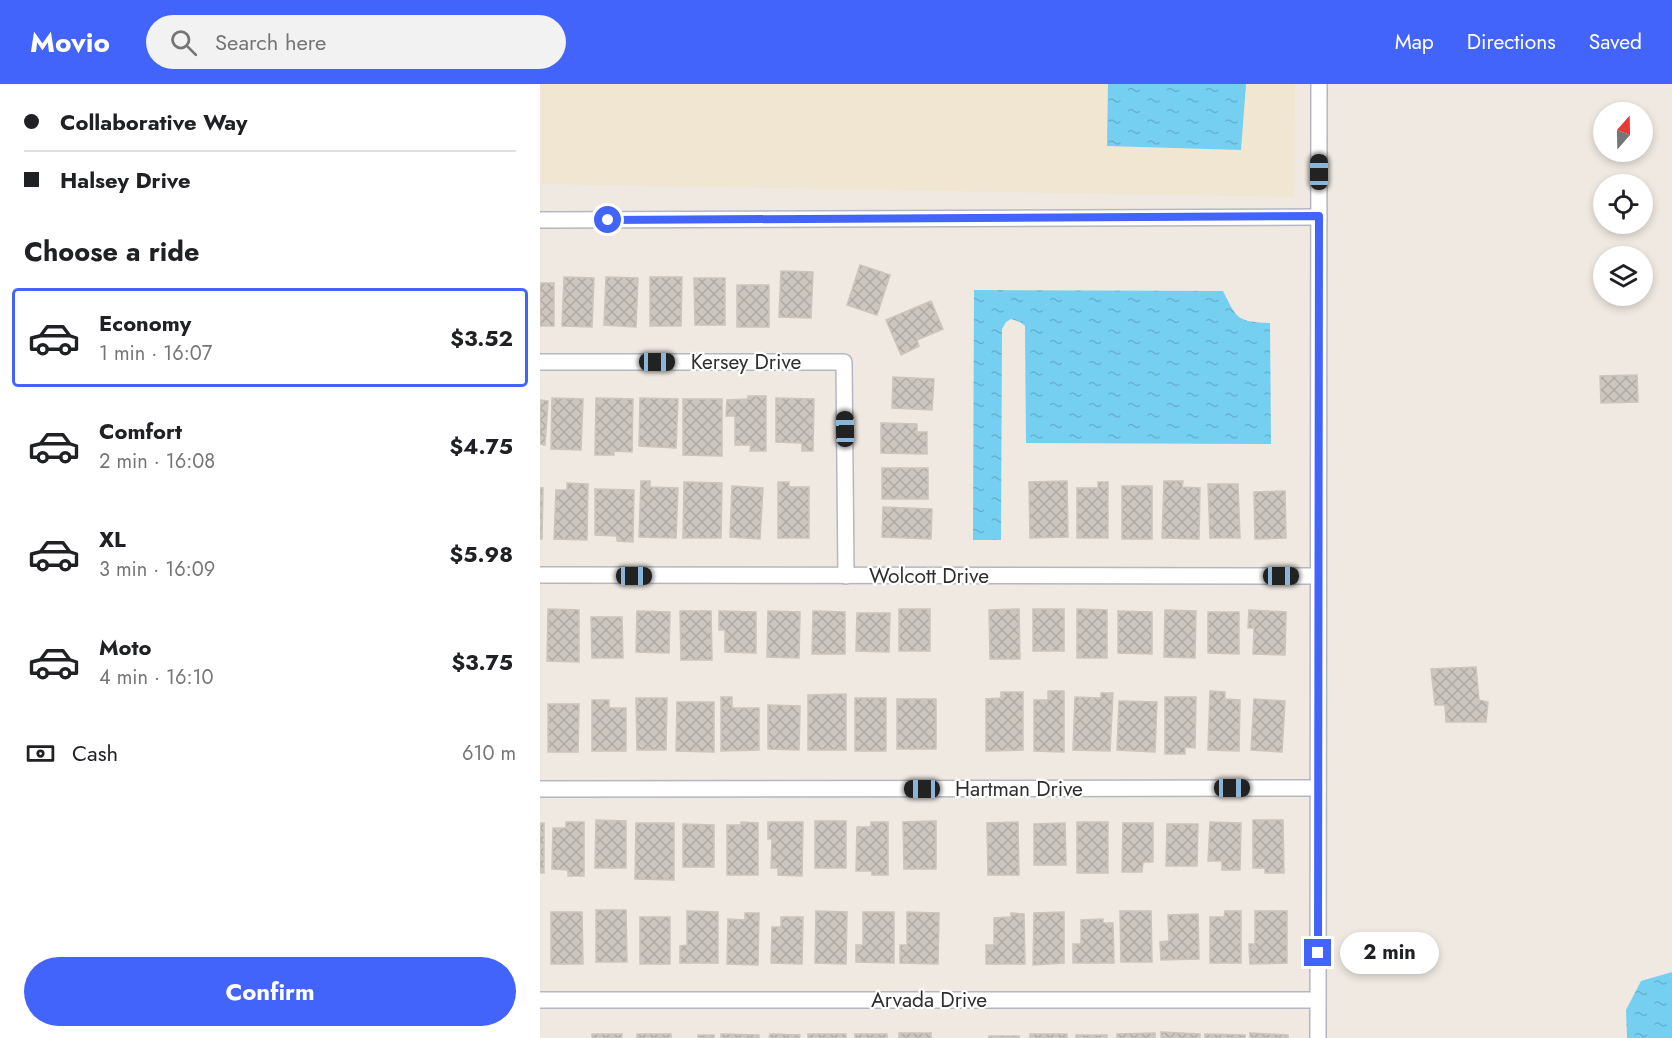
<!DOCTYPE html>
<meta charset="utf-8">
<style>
body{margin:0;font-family:Jost,sans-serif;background:#f2f2f2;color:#202124;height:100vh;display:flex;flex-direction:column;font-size:22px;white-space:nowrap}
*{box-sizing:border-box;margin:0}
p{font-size:20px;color:#757577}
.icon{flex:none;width:33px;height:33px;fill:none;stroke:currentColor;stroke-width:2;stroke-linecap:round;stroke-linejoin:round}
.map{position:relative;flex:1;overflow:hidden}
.panel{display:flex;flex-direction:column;background:#fff;width:540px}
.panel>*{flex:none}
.hud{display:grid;align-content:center;height:132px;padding:0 24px;background:#fff}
.needle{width:39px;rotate:20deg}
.tools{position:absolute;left:1053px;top:18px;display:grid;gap:12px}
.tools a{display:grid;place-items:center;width:60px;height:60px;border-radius:50%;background:#fff;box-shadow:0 3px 9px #0003;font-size:30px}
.end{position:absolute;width:27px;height:27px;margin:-14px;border:8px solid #4264fb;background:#fff;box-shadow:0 0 0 3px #fff}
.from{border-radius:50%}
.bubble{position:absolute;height:42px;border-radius:21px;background:#fff;box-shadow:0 3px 9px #0003;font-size:20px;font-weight:700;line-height:42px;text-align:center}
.car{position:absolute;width:18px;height:36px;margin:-18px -9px;border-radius:8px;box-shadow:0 0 4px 2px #0007;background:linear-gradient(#222 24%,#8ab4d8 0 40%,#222 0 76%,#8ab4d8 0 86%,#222 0)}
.hud b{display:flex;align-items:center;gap:21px;height:57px;font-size:22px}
.hud b+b{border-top:2px solid #e0e0e0}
.hud i{width:15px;height:15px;background:#202124}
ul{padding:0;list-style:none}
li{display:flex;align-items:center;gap:18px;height:99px;margin:0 12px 9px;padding:0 12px;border:3px solid transparent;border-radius:6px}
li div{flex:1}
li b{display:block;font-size:22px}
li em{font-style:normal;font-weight:700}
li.on{border-color:#4264fb}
li>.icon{width:54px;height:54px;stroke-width:1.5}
h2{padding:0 24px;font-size:27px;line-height:72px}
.pay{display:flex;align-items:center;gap:15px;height:66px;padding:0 24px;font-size:22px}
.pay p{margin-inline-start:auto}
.primary-button{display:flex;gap:12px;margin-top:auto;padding:12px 24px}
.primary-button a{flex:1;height:69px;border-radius:36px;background:#4264fb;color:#fff;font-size:24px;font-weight:700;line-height:69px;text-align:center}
header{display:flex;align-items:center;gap:36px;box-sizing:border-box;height:84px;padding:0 30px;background:#4264fb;color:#fff}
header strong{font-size:28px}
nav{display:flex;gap:33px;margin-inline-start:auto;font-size:21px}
.search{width:420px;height:54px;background:#f2f2f2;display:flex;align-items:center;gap:15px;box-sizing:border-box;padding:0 21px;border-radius:33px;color:#757577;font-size:22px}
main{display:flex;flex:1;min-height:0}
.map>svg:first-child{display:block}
.education{fill:#f0e6d1}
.water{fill:url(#water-ripples)}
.building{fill:url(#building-cross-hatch);stroke:#cbc5ba;stroke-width:1.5}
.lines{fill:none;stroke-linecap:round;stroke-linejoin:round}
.street-casing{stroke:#b4b7c1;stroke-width:18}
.street{stroke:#fff;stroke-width:15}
.route{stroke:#4264fb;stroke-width:8}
.labels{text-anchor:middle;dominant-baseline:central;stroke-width:4.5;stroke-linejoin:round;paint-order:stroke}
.street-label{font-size:21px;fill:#2e2e2e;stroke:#fff}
</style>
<header>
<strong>Movio</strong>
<div class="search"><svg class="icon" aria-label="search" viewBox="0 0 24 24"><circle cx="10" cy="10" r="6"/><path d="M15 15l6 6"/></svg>Search here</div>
<nav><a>Map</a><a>Directions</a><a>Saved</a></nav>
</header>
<main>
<section class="panel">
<div class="hud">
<b><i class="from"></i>Collaborative Way</b>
<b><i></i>Halsey Drive</b>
</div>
<h2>Choose a ride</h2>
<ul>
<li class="on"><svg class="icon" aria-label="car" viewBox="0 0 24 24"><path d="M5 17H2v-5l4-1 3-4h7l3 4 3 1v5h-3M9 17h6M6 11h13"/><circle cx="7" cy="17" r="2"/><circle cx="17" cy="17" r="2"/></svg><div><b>Economy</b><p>1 min · 16:07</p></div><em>$3.52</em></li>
<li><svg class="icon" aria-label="car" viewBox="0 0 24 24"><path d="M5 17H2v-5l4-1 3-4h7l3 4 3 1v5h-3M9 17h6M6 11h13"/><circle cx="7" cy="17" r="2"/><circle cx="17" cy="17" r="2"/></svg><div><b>Comfort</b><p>2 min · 16:08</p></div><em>$4.75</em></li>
<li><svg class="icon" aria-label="car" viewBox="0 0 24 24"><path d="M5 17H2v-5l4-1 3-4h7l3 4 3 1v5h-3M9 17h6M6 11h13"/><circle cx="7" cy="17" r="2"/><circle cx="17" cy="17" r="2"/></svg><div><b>XL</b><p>3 min · 16:09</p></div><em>$5.98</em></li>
<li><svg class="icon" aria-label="car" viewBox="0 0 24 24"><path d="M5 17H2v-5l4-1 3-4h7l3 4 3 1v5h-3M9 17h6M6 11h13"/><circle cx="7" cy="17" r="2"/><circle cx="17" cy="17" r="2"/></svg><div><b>Moto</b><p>4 min · 16:10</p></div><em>$3.75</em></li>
</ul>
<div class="pay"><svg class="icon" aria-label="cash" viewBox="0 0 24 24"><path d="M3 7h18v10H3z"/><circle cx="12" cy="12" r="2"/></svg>Cash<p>610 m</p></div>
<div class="primary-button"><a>Confirm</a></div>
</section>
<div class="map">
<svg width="1132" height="954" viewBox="0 0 1132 954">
<defs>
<pattern id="water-ripples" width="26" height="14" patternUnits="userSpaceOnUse" patternTransform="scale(1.5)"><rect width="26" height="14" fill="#75cff0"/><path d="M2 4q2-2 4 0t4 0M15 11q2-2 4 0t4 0" fill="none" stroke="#66b2ce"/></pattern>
<pattern id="building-cross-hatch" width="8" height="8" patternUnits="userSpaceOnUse" patternTransform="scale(1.5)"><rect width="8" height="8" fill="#cbc7bf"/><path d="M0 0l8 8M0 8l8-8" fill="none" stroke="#afaba4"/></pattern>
</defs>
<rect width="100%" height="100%" fill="#efe9e1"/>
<path class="education" d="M0 0H755L754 113 0 100Z"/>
<g class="water">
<path d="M568 0H706L701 66 567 62Z"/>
<path d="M434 206 683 207C697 235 697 238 730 239L731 360 486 359 485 242 480 238 471 235 466 238 462 245 461 456H433Z"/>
<path d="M1132 888V954H1087L1086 926 1101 897Z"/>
</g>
<g class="building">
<path d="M320 181 350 191 337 231 307 221Z"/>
<path d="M241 187 273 188 271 234 239 233Z"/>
<path d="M24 193 54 194 52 243 22 242Z"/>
<path d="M66 193 98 194 96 243 64 241Z"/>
<path d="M110 193H142L141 242H110Z"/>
<path d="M154 194H185V241H155Z"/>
<rect x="0" y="199" width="14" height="43"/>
<rect x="197" y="201" width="32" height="42"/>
<path d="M391 217 403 245 377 256 379 262 361 271 346 236Z"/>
<path d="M1097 291 1098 318 1061 319 1060 292Z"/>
<path d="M353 293 394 295 392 326 352 324Z"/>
<path d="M208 312H226V367H210L211 361H195V332H186L187 316 208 315Z"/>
<path d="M12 314 43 315 41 366 11 365Z"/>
<path d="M56 314 93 315 92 368 74 367V371H55Z"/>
<path d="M100 314 138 315 136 364 99 362Z"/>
<path d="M236 314 274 315 273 367H262V359L236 358Z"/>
<path d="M143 315H182V372L143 371Z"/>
<path d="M0 316 8 317 5 361 0 360Z"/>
<path d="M341 339 377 340V348H387V370L341 369Z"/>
<rect x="342" y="384" width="46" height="31"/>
<path d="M101 397H110V403L138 404 136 454 99 453Z"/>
<path d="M527 397 528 453 490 454 489 398Z"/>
<path d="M624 397H643L642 403 660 404 659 455 622 454Z"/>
<path d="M144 398 182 399 181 454H143Z"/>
<path d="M238 398H249V403H269V454H238Z"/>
<path d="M558 398H568V454H537V404H558Z"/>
<path d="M27 399 48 400 47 456 14 455 16 406H27Z"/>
<path d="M668 400H698L700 454H670Z"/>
<path d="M192 402 223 404 220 455 190 453Z"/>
<rect x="582" y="402" width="30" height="53"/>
<path d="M0 404H3L2 455H0Z"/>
<path d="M55 405 94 406 93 458 77 457V452L55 451Z"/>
<path d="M745 407 746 454 715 455 714 408Z"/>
<path d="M343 423 392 425 391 455 342 453Z"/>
<path d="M8 525 39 526V578L7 577Z"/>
<rect x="359" y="525" width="31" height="42"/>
<path d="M479 525 480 575H450L449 526Z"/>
<rect x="493" y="525" width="31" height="42"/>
<path d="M537 525 567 526V574H537Z"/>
<path d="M625 526 656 527 655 574 624 573Z"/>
<path d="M709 526 746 528 745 571 713 570 714 544H708Z"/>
<path d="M97 527 130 528 129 569 96 568Z"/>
<path d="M140 527H171L172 576H141Z"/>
<path d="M179 527 216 528V569L185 568V546H179Z"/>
<path d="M228 527 260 528 259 574 227 573Z"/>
<path d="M273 527 305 528V570H272Z"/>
<path d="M578 527 612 528V570L578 569Z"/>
<path d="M668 528H699V570L668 569Z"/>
<path d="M317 529H350L349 568 316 567Z"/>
<path d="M51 533H82L83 574H52Z"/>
<path d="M936 583 939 616 948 618 946 638H906L905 621H895L891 585Z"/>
<path d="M508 607H524V668L494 667V616H508Z"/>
<path d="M670 607 685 608V615L700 616 699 667 668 666Z"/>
<path d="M461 608H483V666L446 667V615L461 614Z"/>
<path d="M561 609H573L570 667 533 666 535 613 561 614Z"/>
<path d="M306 610V666H268V611Z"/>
<path d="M181 613H192V624H219V666L181 667Z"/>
<path d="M625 613H656L655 664 645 663V670H625Z"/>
<path d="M96 614H127L126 666H97Z"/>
<rect x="315" y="614" width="31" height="53"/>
<rect x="357" y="615" width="39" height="50"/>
<path d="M714 615 745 617 742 668 711 666Z"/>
<path d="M52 616H69V624H86V667H52Z"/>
<path d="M579 617 617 618 615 668 577 666Z"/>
<path d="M137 618H174V668L136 667Z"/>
<path d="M8 620H39L38 668H8Z"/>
<path d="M228 621 260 622 259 666 228 665Z"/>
<path d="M56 736 86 737V784H55Z"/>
<path d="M713 736H743L744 789H725V784H713Z"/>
<rect x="275" y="737" width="31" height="47"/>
<path d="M396 737V785H364L363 738Z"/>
<path d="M26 738H44V792H28V786L12 785 13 744H26Z"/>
<path d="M201 738 218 739V791H187V741H201Z"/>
<path d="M228 738H263L262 792 238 791V784H231L232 755H228Z"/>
<path d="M331 738H348V791H332V787H316L317 743H331Z"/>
<path d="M478 738 479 791H448L447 739Z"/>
<rect x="537" y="738" width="31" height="51"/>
<path d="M670 738 701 739 700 786H682V777H668Z"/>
<rect x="0" y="739" width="4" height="50"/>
<path d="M96 739H134V796L95 795Z"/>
<path d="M525 739 526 781H494V740Z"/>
<path d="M583 739H613V778H603L602 788H582Z"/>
<path d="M143 740 174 741V783H143Z"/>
<path d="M627 740H658L657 782H626Z"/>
<path d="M56 826H86L87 878H56Z"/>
<path d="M147 827 178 828V879H140V862L147 861Z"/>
<path d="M276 827 307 828 306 880 275 879Z"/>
<path d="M580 827H611L612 878H581Z"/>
<path d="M685 827H701V879H670V833H684Z"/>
<path d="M715 827H747V879L710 880 709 860H715Z"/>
<path d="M11 828H42L43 880H11Z"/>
<path d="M323 828H354V879L316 878V861H323Z"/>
<path d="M367 828 399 829 398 880 360 879V861H367Z"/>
<path d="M524 828V879L493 881 494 829Z"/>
<path d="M205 829H219L218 881 187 880 188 835 205 836Z"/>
<path d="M471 829 484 830 485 880H446V861H454V834L471 833Z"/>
<path d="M658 830 659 875 621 876 620 858 629 857 628 831Z"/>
<rect x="100" y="833" width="30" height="47"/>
<path d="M241 833H263L262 880 231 879 232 843H241Z"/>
<path d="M563 835V839H573L574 879H533V860H541V836Z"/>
<path d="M621 948 660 950V954H621Z"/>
<rect x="359" y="949" width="32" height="5"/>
<path d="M615 949V954H577V950Z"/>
<path d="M710 949 748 951V954H710Z"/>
<rect x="52" y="950" width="30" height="4"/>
<rect x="97" y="950" width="34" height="4"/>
<path d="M181 950 219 951V954H181Z"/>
<path d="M230 950 260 951 259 954H229Z"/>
<rect x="268" y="950" width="38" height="4"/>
<rect x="315" y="950" width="32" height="4"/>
<rect x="490" y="950" width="37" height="4"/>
<path d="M665 950 705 951V954H665Z"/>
<rect x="158" y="951" width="16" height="3"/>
<rect x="536" y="951" width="31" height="3"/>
<rect x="449" y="952" width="30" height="2"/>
</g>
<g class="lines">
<g class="street-casing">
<g id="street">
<path d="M0 136 779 133"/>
<path d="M0 278H304L306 492"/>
<path d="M0 491 777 492"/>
<path d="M0 705 778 704"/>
<path d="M0 916H777"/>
<path d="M778 954 779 0"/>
</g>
</g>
<use href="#street" class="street"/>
</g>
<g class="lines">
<path class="route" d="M68 136 779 132 778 869"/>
</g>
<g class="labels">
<g class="street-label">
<text x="206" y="278">Kersey Drive</text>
<text x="389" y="492">Wolcott Drive</text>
<text x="479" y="705">Hartman Drive</text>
<text x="389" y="916">Arvada Drive</text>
</g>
</g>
</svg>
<div class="tools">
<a><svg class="needle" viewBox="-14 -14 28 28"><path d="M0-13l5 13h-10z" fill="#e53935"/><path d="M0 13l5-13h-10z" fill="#757577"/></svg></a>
<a><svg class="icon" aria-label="locate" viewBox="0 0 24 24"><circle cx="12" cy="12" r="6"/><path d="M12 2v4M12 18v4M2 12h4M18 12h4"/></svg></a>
<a><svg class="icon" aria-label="layers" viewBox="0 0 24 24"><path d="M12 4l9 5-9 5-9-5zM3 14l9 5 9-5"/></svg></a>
</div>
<i class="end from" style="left:68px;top:136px"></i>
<i class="end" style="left:778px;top:869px"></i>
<div class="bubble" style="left:800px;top:848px;width:99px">2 min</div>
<i class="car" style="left:779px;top:88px;rotate:0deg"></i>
<i class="car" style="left:117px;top:278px;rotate:90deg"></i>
<i class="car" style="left:305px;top:345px;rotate:359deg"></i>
<i class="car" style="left:94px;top:492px;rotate:90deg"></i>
<i class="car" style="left:741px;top:492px;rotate:90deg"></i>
<i class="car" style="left:692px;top:704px;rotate:90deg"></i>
<i class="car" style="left:382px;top:705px;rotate:270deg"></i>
</div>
</main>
